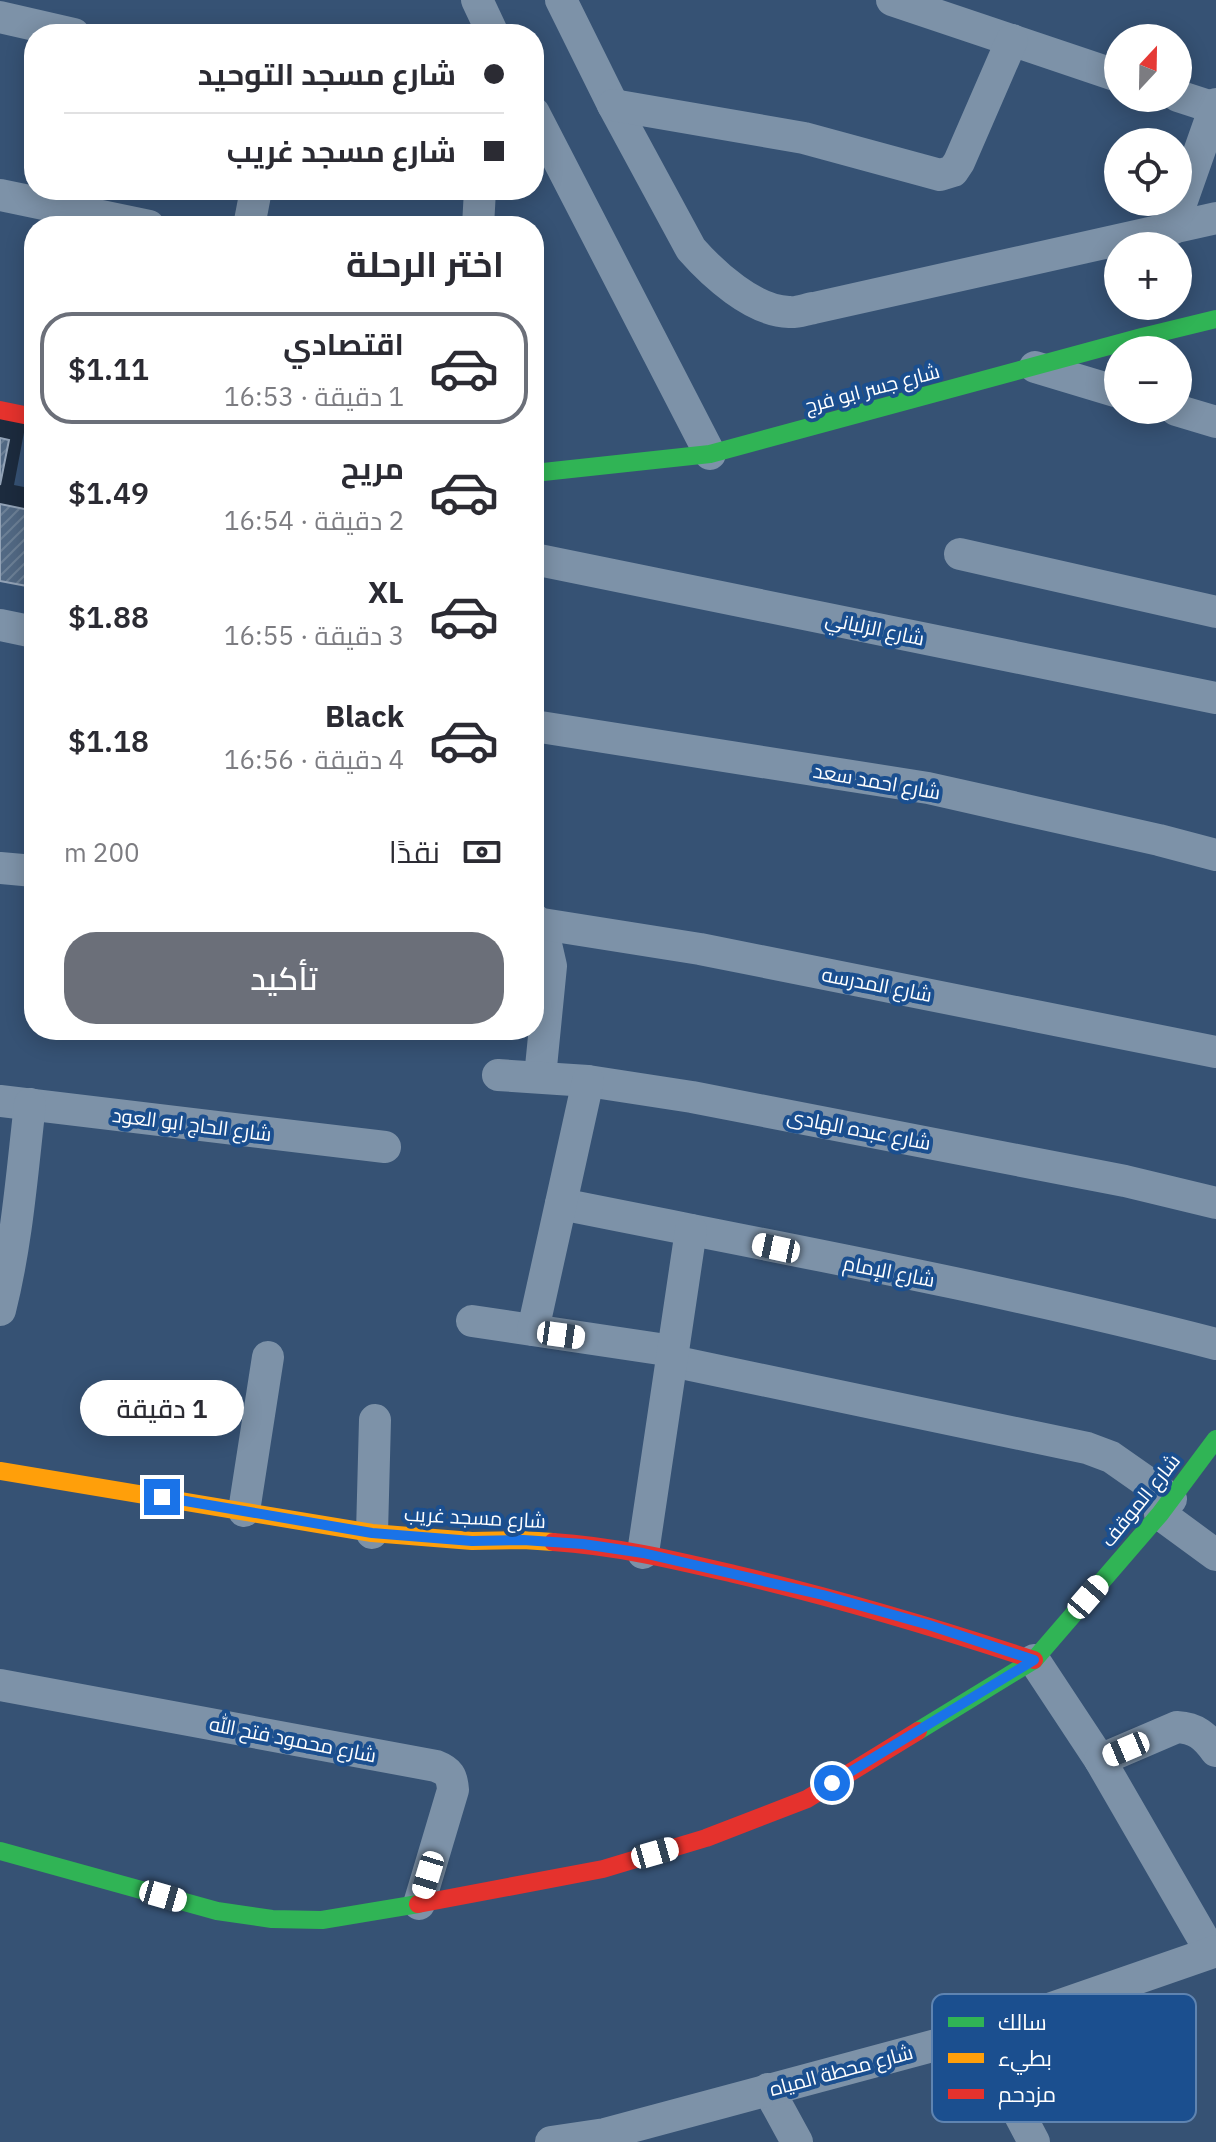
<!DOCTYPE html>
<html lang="ar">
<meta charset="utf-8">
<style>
body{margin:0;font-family:"IBM Plex Sans",Cairo,sans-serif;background:#f7f7f7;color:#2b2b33;direction:rtl;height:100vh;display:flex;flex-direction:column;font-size:30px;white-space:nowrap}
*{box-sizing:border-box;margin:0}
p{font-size:26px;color:#7c7c81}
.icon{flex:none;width:44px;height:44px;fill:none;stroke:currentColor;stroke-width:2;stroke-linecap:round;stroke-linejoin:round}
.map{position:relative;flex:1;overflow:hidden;direction:ltr}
.side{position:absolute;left:24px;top:216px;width:520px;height:824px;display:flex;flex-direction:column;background:#fff;border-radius:32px;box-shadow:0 4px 20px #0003;direction:rtl}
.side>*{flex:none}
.guide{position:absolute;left:24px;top:24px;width:520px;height:176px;border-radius:32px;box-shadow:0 4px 20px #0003;direction:rtl;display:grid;align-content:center;height:176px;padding:0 40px;background:#fff}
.needle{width:52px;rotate:22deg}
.controls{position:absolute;left:1104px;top:24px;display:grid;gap:16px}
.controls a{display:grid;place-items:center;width:88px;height:88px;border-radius:50%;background:#fff;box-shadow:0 4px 20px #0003;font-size:40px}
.end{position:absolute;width:36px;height:36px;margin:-18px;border:10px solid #1a73e8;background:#fff;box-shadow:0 0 0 4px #fff}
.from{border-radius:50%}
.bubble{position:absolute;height:56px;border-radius:28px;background:#fff;box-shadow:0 4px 20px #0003;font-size:26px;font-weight:600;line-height:56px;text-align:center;direction:rtl}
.car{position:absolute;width:24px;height:48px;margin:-24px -12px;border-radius:10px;box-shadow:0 0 6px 2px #0007;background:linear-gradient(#fff 24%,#345 0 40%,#fff 0 76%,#345 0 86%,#fff 0)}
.guide b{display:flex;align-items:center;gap:28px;height:76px;font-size:30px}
.guide b+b{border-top:2px solid #e1e1e2}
.guide i{width:20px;height:20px;background:#2b2b33}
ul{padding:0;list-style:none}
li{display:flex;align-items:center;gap:24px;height:112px;margin:0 16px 12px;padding:0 24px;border:4px solid transparent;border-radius:32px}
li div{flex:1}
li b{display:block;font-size:30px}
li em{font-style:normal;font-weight:600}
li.current{border-color:#6b6f79}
li>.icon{width:72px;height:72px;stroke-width:1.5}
h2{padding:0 40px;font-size:36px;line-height:96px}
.pay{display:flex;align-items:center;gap:20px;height:88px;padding:0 40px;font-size:30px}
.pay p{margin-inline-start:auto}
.primary-button{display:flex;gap:16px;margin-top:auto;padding:16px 40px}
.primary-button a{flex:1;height:92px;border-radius:32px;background:#6b6f79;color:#fff;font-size:32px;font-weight:600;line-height:92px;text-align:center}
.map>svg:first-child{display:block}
.shadow{fill:#0007}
.building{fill:url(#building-hatch);stroke:#92a2b6;stroke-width:2}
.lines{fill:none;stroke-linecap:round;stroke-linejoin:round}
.street{stroke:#7d92a8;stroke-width:32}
.fast{stroke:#30b455;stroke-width:18}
.slow{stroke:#ff9f0a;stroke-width:18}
.jam{stroke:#e5322d;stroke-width:18}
.route{stroke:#1a73e8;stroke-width:10}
.labels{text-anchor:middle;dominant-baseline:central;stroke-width:8;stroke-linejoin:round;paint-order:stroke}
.street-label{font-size:20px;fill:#fff;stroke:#1b4f8f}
.key{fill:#1b4f8f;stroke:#5f84b1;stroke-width:2}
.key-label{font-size:22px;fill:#fff}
</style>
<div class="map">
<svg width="1216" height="2142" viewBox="0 0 1216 2142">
<defs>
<pattern id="building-hatch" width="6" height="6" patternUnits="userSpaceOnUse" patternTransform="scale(2)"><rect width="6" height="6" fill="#526984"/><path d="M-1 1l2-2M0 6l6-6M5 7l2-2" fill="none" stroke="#6c8096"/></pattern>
</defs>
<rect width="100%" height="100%" fill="#365274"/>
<path class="shadow" d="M0 417 26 422 14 485 34 489V576L26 584 0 579Z"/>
<g class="building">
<path d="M0 438 9 440 0 485Z"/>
<path d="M0 504 34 511V550L27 586 0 581Z"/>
</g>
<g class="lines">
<g class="street">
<path d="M477 0 493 34"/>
<path d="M561 0 613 105 691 249C713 274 753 311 789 312 797 313 806 309 814 308L1216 218"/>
<path d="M892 0 1118 76"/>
<path d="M0 17 74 34"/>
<path d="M1178 96 1215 108"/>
<path d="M613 105 804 138 940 175 953 171 959 162 1012 40"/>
<path d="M534 113 710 454"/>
<path d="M0 195 149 226"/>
<path d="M249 226 256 190"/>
<path d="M478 226 480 190"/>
<path d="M1172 229 1216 104"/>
<path d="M1035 367 1118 392"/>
<path d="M1176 410 1216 422"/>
<path d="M960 554 1216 612"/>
<path d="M534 559 1216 698"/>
<path d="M0 625 34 632"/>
<path d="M534 726 928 788 1159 840 1216 855"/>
<path d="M0 868 34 871"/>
<path d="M534 919 546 944 551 966 540 1077"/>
<path d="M536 923 700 949 1216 1052"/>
<path d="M498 1075 588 1081 692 1097 1125 1181 1216 1203"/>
<path d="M0 1101 385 1147"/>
<path d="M561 1204C780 1248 1000 1288 1216 1344"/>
<path d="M0 1310C17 1243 22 1173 30 1104"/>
<path d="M472 1321 673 1351"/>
<path d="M533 1330 588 1081"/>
<path d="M672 1361 1087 1448 1111 1457 1171 1499"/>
<path d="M244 1511 268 1357"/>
<path d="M1160 1514 1216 1555"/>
<path d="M372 1533 375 1420"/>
<path d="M643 1553 691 1230"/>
<path d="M1034 1660 1100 1760 1211 1952"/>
<path d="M0 1685 436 1766C449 1771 452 1776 453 1790L419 1904"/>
<path d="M1100 1760 1177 1727C1196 1728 1205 1736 1216 1751"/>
<path d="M977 2034 1034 2142"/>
<path d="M768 2089 797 2142"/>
<path d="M551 2142 605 2134 977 2034 1216 1951"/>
</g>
<g class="fast">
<path d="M534 473 710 454 1142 337 1216 319"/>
<path d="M918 1731 1034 1660 1160 1514 1216 1439"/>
<path d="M0 1851 217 1911 272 1919 322 1920 418 1904"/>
</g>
<path class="slow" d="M0 1471 372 1533 472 1541 523 1540 553 1542"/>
<g class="jam">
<path d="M0 410 34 417"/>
<path d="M553 1542C615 1546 674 1560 734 1574 837 1598 934 1627 1034 1660"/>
<path d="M418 1904 603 1869 706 1838 807 1799 918 1731"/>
</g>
</g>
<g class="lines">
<path class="route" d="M162 1497 372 1533 472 1541 523 1540 583 1544 643 1553 823 1595 929 1625 1034 1660 832 1783"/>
</g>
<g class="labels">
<g class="street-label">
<text transform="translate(872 388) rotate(-15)">شارع جسر ابو فرج</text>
<text transform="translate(875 628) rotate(12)">شارع الزلباني</text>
<text transform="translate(877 781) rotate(10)">شارع احمد سعد</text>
<text transform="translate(877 984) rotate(11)">شارع المدرسه</text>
<text transform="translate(192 1124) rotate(7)">شارع الحاج ابو العود</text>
<text transform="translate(859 1129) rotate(11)">شارع عبده الهادى</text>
<text transform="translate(889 1271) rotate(11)">شارع الإمام</text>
<text transform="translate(1140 1500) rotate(-51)">شارع الموقف</text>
<text transform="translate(475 1517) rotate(3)">شارع مسجد غريب</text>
<text transform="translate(293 1739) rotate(11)">شارع محمود فتح الله</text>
<text transform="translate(841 2070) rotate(-15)">شارع محطة المياه</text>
</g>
</g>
<rect x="932" y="1994" width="264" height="128" rx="12" class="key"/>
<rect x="948" y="2017" width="36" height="10" fill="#30b455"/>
<rect x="948" y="2053" width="36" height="10" fill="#ff9f0a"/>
<rect x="948" y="2089" width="36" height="10" fill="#e5322d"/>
<g class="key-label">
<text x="998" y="2030">سالك</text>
<text x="998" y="2066">بطيء</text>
<text x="998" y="2102">مزدحم</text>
</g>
</svg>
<div class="controls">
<a><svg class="needle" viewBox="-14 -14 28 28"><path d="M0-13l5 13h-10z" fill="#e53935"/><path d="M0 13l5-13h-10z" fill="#7c7c81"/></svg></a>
<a><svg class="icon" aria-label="locate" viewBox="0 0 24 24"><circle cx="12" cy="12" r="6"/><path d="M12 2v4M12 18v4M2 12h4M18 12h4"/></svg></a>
<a>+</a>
<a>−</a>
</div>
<i class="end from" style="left:832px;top:1783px"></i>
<i class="end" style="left:162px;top:1497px"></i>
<div class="bubble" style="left:80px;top:1380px;width:164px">1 دقيقة</div>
<i class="car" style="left:776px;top:1248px;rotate:282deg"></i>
<i class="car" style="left:561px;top:1335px;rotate:98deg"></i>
<i class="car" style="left:1088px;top:1597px;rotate:41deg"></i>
<i class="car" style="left:1126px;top:1749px;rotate:247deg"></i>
<i class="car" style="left:655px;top:1853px;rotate:74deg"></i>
<i class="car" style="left:428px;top:1875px;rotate:197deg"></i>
<i class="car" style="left:163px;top:1896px;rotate:106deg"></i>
<div class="guide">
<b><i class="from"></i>شارع مسجد التوحيد</b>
<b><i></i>شارع مسجد غريب</b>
</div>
<section class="side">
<h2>اختر الرحلة</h2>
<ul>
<li class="current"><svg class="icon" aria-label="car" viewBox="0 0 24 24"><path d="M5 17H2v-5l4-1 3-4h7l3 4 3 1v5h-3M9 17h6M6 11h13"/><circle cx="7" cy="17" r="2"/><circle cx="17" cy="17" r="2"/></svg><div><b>اقتصادي</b><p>1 دقيقة · 16:53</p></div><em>$1.11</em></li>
<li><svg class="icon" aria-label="car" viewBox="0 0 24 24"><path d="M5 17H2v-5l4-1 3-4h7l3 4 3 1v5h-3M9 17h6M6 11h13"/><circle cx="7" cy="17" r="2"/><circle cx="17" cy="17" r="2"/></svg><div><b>مريح</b><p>2 دقيقة · 16:54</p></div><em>$1.49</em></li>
<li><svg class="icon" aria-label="car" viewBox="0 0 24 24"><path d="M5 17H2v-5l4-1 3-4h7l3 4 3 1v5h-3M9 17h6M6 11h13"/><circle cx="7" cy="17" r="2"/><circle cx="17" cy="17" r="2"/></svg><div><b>XL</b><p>3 دقيقة · 16:55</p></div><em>$1.88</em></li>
<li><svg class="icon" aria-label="car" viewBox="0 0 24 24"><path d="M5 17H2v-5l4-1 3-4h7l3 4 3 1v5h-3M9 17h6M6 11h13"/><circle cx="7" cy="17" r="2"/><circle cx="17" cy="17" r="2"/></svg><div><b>Black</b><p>4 دقيقة · 16:56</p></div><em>$1.18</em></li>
</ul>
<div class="pay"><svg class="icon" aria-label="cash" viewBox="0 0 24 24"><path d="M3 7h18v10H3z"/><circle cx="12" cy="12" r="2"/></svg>نقدًا<p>200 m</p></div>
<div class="primary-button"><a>تأكيد</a></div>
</section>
</div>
